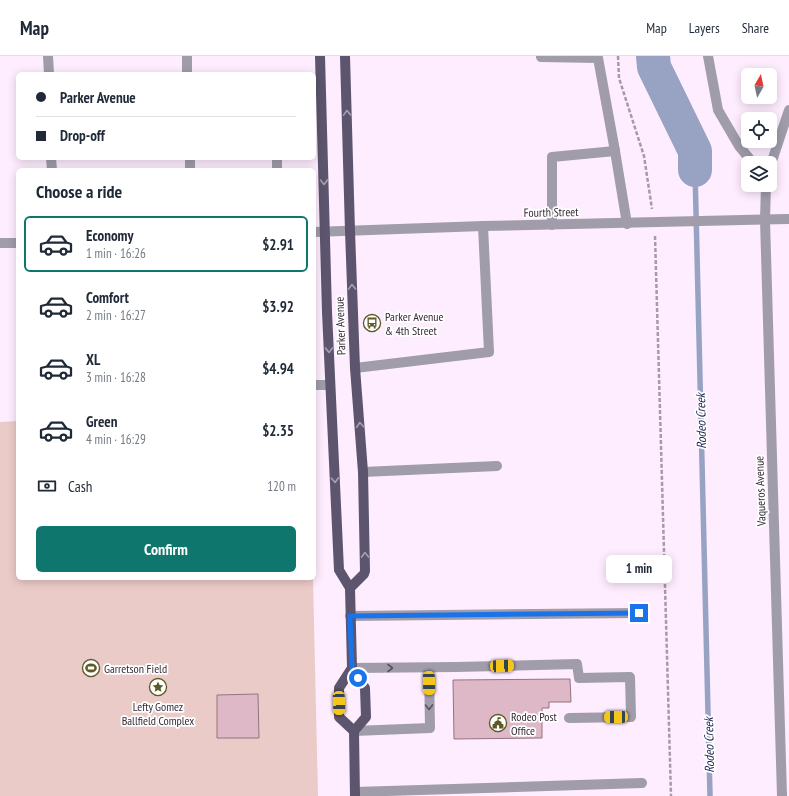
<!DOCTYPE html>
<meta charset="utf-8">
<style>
body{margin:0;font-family:"PT Sans Narrow",sans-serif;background:#f2f2f3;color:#1f2937;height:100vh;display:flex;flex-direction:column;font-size:15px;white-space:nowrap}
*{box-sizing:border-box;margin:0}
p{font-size:13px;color:#747a83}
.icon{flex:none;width:22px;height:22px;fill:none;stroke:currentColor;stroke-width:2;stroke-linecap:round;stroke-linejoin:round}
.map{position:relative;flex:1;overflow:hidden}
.sheet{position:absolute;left:16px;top:112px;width:300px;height:412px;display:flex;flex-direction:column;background:#fff;border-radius:6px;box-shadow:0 2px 10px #0003}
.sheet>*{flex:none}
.guide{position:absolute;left:16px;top:16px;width:300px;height:88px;border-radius:6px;box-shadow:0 2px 10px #0003;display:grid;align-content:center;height:88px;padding:0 20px;background:#fff}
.needle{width:26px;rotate:9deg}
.tools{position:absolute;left:741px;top:12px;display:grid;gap:8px}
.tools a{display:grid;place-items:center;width:36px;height:36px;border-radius:6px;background:#fff;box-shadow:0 2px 10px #0003;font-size:20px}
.end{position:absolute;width:18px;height:18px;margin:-9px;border:5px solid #1a73e8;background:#fff;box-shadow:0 0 0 2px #fff}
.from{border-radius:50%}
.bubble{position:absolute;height:28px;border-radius:6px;background:#fff;box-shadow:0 2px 10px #0003;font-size:13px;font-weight:800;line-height:28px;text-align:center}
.car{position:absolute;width:12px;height:24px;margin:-12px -6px;border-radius:5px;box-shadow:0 0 3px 1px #0007;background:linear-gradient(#f5c518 24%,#345 0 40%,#f5c518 0 76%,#345 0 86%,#f5c518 0)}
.guide b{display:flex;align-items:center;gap:14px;height:38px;font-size:15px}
.guide b+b{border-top:1px solid #e0e1e3}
.guide i{width:10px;height:10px;background:#1f2937}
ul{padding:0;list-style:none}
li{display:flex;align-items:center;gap:12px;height:56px;margin:0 8px 6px;padding:0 12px;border:2px solid transparent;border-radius:6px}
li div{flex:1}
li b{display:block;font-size:15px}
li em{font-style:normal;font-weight:800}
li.selected{border-color:#0f766e}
li>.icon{width:36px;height:36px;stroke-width:1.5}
h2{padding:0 20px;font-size:18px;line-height:48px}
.pay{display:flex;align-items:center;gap:10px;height:44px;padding:0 20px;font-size:15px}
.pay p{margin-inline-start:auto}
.button{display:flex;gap:8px;margin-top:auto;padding:8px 20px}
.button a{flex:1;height:46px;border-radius:6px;background:#0f766e;color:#fff;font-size:16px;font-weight:800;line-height:46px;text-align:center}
header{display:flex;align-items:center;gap:24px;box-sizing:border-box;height:56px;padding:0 20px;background:#fff;border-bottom:1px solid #e0e1e3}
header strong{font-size:19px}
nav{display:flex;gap:22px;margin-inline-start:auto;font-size:14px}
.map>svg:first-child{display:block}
.green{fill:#ebcbc8}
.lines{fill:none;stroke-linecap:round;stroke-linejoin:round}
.stream{stroke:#98a2c3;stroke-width:5.5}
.river{stroke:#98a2c3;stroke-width:34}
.building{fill:#deb8c6;stroke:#95737f}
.path{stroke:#a799a7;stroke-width:2.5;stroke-dasharray:4 2;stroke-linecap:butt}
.minor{stroke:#a09caa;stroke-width:10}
.major{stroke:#5c556d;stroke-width:10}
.oneway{stroke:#a5a2af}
.oneway2{stroke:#5a535e}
.route{stroke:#1a73e8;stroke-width:5}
.labels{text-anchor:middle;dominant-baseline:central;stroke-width:3.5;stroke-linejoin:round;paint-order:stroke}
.street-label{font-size:12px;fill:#352b35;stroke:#fff}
.poi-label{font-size:12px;fill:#352b35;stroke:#fff;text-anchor:start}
.water-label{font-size:13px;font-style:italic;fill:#1e2753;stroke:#fff}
</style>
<header>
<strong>Map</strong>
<nav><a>Map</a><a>Layers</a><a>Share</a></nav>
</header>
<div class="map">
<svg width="789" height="740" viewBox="0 0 789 740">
<rect width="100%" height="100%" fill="#feedfe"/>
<path class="green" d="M18 365V522H313L318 740H0V366Z"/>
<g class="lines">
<path class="stream" d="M695 114 710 740"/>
<path class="river" d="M653 0 654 11 695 95V114"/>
</g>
<g class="building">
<path d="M570 623 571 646H549V652H542V682L454 683 453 624Z"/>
<path d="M258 638 259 682H217V639Z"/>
</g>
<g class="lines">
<g class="path">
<path d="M618 0 619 22 644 100 652 153"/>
<path d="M655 180 671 740"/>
</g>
<g class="minor">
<path d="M48 0 49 18"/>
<path d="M187 0V18"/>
<path d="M708 0 718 54 739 90 753 107"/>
<path d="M541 1 598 2 615 95"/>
<path d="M51 102 52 114"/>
<path d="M190 102V114"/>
<path d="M770 111 789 54"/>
<path d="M277 114V102"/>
<path d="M766 129 765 164 782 740"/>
<path d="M552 169V101L615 95 627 168"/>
<path d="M314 176 483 170 789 163"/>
<path d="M0 187H18"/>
<path d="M355 312 489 296 483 170"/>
<path d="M314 329H330"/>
<path d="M363 416 497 410"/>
<path d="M350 560 639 557"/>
<path d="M352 612 456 611 577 608 579 622 630 621 631 661 569 662"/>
<path d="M354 675 430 672 429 612"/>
<path d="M355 736 642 727"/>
</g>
<g class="major">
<path d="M320 0 327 256 339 514 350 532 352 612 365 632 366 661 354 675 355 740"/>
<path d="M345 0 350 175 355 312 363 416 365 515 364 518 350 532"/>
<path d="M352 612 339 632V661L354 675"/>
</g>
</g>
<defs><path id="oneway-chevron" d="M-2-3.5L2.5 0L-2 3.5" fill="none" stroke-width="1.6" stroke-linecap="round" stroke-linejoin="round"/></defs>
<g class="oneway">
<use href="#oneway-chevron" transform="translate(347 57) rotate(-92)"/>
<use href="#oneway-chevron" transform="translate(324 126) rotate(89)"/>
<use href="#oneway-chevron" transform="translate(352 231) rotate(-92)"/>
<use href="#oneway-chevron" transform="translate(329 294) rotate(88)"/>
<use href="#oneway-chevron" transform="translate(360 369) rotate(-95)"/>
<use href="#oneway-chevron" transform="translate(335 424) rotate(87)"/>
<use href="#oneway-chevron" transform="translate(365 499) rotate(-91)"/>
</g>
<g class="oneway2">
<use href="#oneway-chevron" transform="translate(390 612)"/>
<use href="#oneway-chevron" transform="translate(429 651) rotate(89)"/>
</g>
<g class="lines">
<path class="route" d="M358 622 352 612 350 560 639 557"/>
</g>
<defs>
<g id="bus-ring" transform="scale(0.9)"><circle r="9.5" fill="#fff" stroke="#5d5a27" stroke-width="1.5"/><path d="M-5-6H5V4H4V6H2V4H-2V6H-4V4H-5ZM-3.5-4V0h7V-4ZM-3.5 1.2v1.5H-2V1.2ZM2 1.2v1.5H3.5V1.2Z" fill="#5d5a27"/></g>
<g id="stadium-ring" transform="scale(0.9)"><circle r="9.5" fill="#fff" stroke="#5d5a27" stroke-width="1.5"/><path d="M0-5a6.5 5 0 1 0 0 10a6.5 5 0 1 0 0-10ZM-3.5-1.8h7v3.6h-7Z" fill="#5d5a27"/></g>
<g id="sight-ring" transform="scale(0.9)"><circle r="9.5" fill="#fff" stroke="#5d5a27" stroke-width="1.5"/><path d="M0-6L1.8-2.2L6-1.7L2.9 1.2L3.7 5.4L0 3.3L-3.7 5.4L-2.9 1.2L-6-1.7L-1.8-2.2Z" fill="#5d5a27"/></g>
<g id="civic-ring" transform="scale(0.9)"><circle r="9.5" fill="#fff" stroke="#5d5a27" stroke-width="1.5"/><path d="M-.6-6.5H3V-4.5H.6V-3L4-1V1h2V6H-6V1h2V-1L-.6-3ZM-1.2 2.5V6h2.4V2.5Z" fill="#5d5a27"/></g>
</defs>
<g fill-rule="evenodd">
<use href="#bus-ring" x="372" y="267"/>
<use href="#stadium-ring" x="91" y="612"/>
<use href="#sight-ring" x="158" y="631"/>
<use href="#civic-ring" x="498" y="667"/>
</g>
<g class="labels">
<g class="street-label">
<text transform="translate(551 156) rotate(-1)">Fourth Street</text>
<text transform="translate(340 270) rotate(-92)">Parker Avenue</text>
<text transform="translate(760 435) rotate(-92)">Vaqueros Avenue</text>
</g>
<g class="poi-label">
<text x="385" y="260">Parker Avenue<tspan x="385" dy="14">&amp; 4th Street</tspan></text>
<text x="104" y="612">Garretson Field</text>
<text x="158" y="650" text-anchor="middle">Lefty Gomez<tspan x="158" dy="14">Ballfield Complex</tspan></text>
<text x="511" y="660">Rodeo Post<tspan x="511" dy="14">Office</tspan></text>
</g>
<g class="water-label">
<text transform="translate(701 365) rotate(-91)">Rodeo Creek</text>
<text transform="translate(709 689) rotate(-91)">Rodeo Creek</text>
</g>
</g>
</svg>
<div class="tools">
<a><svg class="needle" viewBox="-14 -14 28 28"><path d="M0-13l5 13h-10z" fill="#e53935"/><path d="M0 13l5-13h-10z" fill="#747a83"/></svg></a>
<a><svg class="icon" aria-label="locate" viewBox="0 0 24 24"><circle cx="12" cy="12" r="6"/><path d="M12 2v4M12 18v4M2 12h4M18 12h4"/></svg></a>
<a><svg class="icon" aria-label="layers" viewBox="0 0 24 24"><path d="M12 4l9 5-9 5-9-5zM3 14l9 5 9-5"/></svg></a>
</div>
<i class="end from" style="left:358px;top:622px"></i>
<i class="end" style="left:639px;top:557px"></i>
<div class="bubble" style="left:606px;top:499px;width:66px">1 min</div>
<i class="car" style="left:502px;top:610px;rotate:88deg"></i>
<i class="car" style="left:429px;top:627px;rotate:179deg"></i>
<i class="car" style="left:339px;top:647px;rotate:178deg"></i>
<i class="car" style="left:616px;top:661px;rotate:269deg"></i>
<div class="guide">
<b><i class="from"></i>Parker Avenue</b>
<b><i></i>Drop-off</b>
</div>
<section class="sheet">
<h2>Choose a ride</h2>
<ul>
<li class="selected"><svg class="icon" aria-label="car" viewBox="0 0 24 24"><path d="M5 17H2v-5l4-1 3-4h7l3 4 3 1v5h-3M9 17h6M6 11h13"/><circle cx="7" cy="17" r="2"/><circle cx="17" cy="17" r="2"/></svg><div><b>Economy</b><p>1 min · 16:26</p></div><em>$2.91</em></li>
<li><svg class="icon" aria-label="car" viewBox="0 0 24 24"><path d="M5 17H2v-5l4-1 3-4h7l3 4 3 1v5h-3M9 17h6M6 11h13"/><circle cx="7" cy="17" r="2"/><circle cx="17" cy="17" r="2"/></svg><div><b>Comfort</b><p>2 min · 16:27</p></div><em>$3.92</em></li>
<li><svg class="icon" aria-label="car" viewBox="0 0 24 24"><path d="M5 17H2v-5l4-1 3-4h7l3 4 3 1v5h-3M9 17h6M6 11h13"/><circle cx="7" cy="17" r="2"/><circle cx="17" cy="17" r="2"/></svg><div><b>XL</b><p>3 min · 16:28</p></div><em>$4.94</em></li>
<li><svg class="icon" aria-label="car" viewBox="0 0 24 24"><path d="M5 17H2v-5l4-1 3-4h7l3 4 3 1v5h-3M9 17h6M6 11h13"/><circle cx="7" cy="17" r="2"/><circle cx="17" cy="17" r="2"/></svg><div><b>Green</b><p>4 min · 16:29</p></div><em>$2.35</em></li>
</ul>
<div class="pay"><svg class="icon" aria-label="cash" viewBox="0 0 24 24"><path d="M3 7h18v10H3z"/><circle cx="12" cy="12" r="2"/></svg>Cash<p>120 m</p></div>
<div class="button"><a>Confirm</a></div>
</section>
</div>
